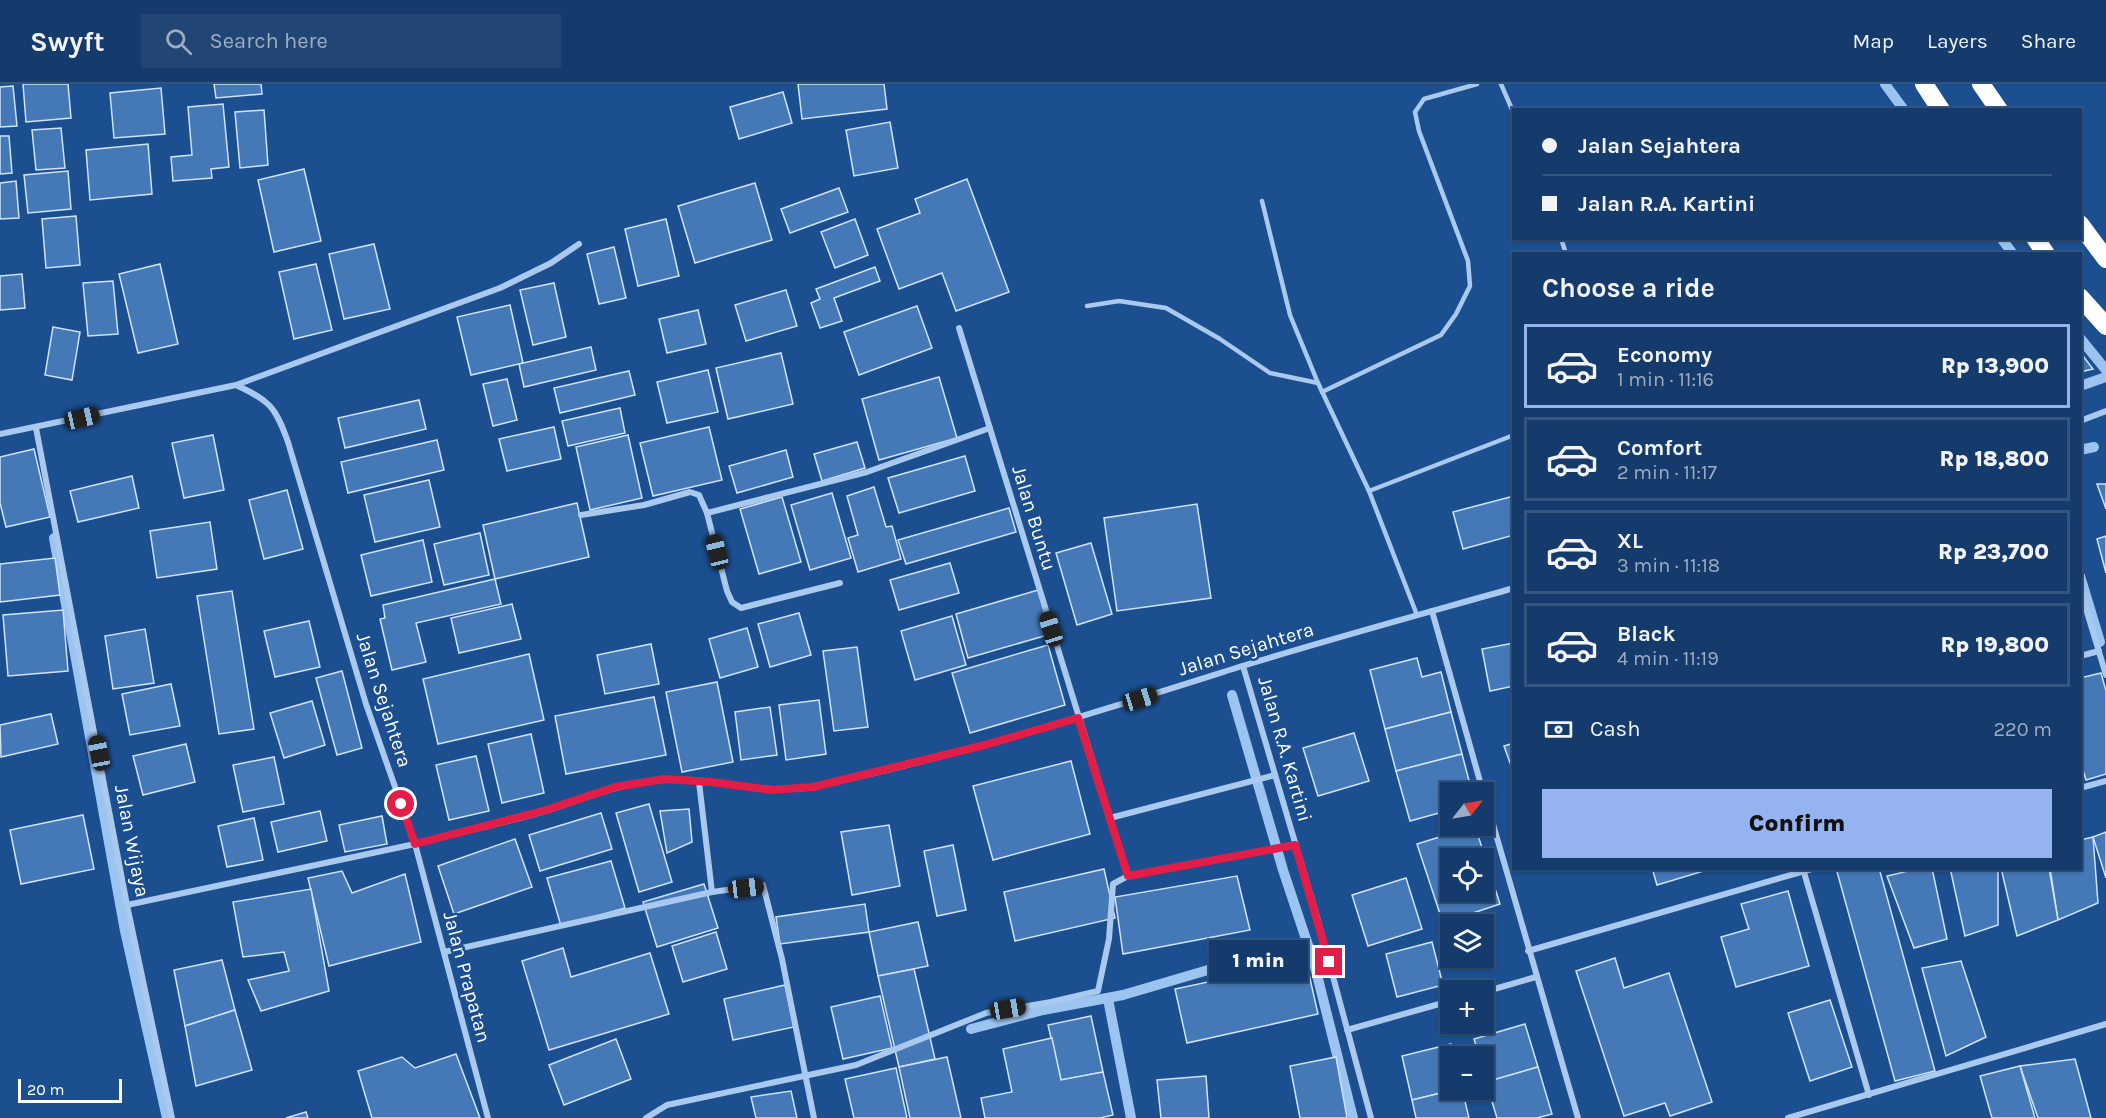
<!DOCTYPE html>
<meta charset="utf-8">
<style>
body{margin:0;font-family:Karla,sans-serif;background:#214673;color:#f1f3f6;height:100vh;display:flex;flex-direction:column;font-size:22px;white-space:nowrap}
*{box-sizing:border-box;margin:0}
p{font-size:20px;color:#9dadc1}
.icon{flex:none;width:33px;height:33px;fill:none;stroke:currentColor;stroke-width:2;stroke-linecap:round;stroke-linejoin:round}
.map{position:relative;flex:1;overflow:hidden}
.details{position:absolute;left:1512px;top:168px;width:570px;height:618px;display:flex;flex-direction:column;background:#143b6b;border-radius:0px;box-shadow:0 2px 4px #0004,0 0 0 2px #33557e}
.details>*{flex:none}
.top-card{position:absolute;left:1512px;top:24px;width:570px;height:132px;border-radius:0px;box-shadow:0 2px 4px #0004,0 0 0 2px #33557e;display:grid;align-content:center;height:132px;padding:0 30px;background:#143b6b}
.needle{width:39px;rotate:59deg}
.buttons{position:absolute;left:1440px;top:698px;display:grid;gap:12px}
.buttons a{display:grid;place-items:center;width:54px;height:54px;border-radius:0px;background:#143b6b;box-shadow:0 2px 4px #0004,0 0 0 2px #33557e;font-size:30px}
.scale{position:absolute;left:18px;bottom:15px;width:104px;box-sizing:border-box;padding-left:6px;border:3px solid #fff;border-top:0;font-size:16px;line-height:21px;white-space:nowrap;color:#fff;-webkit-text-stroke:4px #1b4f8f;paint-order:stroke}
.end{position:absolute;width:27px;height:27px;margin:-14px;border:8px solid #e11d48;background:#fff;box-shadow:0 0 0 3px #fff}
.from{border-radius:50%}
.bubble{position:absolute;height:42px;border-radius:0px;background:#143b6b;box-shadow:0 2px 4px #0004,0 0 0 2px #33557e;font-size:20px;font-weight:800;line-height:42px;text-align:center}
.car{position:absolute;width:18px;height:36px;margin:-18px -9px;border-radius:8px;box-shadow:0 0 4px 2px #0007;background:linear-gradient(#222 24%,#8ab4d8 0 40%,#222 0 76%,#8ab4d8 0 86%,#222 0)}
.top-card b{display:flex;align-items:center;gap:21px;height:57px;font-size:22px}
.top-card b+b{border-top:2px solid #33557e}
.top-card i{width:15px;height:15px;background:#f1f3f6}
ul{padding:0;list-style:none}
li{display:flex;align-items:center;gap:18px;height:84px;margin:0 12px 9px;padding:0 18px;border:3px solid #33557e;border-radius:0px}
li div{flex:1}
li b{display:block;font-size:22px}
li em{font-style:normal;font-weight:800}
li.on{border-color:#95b2f1}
li>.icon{width:54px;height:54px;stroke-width:1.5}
h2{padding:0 30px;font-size:27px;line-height:72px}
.pay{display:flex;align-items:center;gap:15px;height:66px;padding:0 30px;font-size:22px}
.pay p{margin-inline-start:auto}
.button{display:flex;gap:12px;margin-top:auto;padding:12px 30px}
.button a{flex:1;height:69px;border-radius:0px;background:#95b2f1;color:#111;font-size:24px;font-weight:800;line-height:69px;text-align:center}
header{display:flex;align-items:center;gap:36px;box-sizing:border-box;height:84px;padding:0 30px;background:#143b6b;border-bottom:2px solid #33557e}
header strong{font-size:28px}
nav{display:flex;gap:33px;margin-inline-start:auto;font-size:21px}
.search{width:420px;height:54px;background:#214673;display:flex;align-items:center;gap:15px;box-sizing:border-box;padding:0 21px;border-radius:0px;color:#9dadc1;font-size:22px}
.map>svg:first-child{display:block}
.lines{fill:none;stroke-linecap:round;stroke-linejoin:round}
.stream{stroke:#9cc4f0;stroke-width:10}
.building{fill:#4478b7;stroke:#cfe3fa;stroke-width:1.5;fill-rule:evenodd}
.lane{stroke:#a9c9ee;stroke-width:4.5}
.street{stroke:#a9c9ee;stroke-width:6}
.highway{stroke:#fff;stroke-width:18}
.route{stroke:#e11d48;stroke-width:8}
.labels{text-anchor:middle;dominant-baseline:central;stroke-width:5;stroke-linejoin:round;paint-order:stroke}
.street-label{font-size:20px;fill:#fff;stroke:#1b4f8f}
</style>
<header>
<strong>Swyft</strong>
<div class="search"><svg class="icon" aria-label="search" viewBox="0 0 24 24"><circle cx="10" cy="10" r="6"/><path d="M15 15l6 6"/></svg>Search here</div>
<nav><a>Map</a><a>Layers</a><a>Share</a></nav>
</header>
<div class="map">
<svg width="2106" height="1034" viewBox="0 0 2106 1034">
<rect width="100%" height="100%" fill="#1b4f8f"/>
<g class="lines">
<g class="stream">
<path d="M1885 0 1904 26"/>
<path d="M2001 154 2013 170"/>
<path d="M2080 254 2106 286"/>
<path d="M2080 302 2106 293"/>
<path d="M2080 366 2094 363"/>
<path d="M54 454 125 847 167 1034"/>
<path d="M2080 492 2100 558"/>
<path d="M1232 611 1283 786 1314 879 1353 1034"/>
<path d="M1108 915 1131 1034"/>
<path d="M971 945 1043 926 1123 911 1208 886 1310 869"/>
</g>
</g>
<g class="building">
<path d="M23 0H68L71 34 26 38Z"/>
<path d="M214 0H261L262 10 216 14Z"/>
<path d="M798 0H884L887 25 802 35Z"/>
<path d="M13 2 17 42 0 43V3Z"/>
<path d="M161 4 165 50 114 54 110 9Z"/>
<path d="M783 8 792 39 739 55 730 23Z"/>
<path d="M223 20 229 83 211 85 212 94 173 97 171 73 192 71 188 23Z"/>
<path d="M264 26 268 81 240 84 235 28Z"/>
<path d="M890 38 898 84 854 92 846 46Z"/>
<path d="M61 44 65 84 36 86 32 46Z"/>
<path d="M0 52H9L12 89 0 90Z"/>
<path d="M148 60 152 110 90 116 86 66Z"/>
<path d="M304 85 321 157 274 168 258 96Z"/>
<path d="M68 87 71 125 28 129 24 91Z"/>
<path d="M967 95 1009 208 956 227 942 189 899 205 877 145 920 129 915 115Z"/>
<path d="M16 97 19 134 0 135V99Z"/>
<path d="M755 99 772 156 695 179 678 122Z"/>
<path d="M839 104 848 128 790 149 781 125Z"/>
<path d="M76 132 80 181 46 184 42 135Z"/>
<path d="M666 135 679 192 638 202 625 145Z"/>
<path d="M855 135 868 171 835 184 821 148Z"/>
<path d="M374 160 390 225 344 235 329 170Z"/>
<path d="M614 163 626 214 599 220 587 170Z"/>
<path d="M160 180 178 260 138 269 119 190Z"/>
<path d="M316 180 332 246 294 255 279 188Z"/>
<path d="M875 183 880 197 834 214 842 237 820 244 811 219 820 215 816 205Z"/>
<path d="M22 190 25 224 0 226V192Z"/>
<path d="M113 197 118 250 88 252 83 199Z"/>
<path d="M554 199 566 253 533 261 520 206Z"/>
<path d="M786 206 797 242 746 257 735 221Z"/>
<path d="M510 221 523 279 471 291 457 233Z"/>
<path d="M917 222 932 264 859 291 844 248Z"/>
<path d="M698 226 706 260 667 269 659 235Z"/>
<path d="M53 243 80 248 72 296 45 291Z"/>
<path d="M591 263 596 286 524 303 519 280Z"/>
<path d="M2080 268 2093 285 2080 288Z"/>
<path d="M781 269 793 320 728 335 716 284Z"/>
<path d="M708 286 718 328 667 339 657 298Z"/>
<path d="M629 287 635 311 560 329 554 304Z"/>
<path d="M939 293 957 354 879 376 862 315Z"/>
<path d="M507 295 517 336 493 342 483 300Z"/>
<path d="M419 316 426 345 345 364 338 334Z"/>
<path d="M620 324 625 349 568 362 562 337Z"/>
<path d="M554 343 561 375 507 387 499 355Z"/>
<path d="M709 343 722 396 653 412 640 359Z"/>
<path d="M213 351 224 406 184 414 172 359Z"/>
<path d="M628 351 642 414 590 426 576 363Z"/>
<path d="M437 356 444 386 348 409 341 378Z"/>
<path d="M857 358 865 384 822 397 814 370Z"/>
<path d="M34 365 50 433 6 443 0 419V373Z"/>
<path d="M786 366 793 393 737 409 729 382Z"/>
<path d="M965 372 975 407 899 429 888 394Z"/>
<path d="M132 392 139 424 78 438 70 407Z"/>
<path d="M429 396 440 443 375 458 364 411Z"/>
<path d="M2097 400H2106V425Z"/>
<path d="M874 403 886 443 892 442 901 475 858 488 848 454 858 451 847 412Z"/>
<path d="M287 406 303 465 264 475 249 416Z"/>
<path d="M832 409 851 474 810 486 791 421Z"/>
<path d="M1514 412V451L1463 465 1453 428Z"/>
<path d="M782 413 801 478 759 490 740 425Z"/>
<path d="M577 419 589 473 495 495 483 441Z"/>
<path d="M1197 420 1211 514 1117 527 1104 434Z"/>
<path d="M1009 424 1016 448 906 480 898 456Z"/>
<path d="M210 438 217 485 157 494 150 447Z"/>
<path d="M480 449 489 491 444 501 434 460Z"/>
<path d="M2106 452V489L2097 455Z"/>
<path d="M423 456 432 498 371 512 361 471Z"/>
<path d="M1091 459 1112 530 1077 541 1056 469Z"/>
<path d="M55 474 60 511 0 518V480Z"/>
<path d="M950 479 959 509 899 526 890 496Z"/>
<path d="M495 495 501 520 416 539 426 578 392 586 380 535 385 534 383 521Z"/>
<path d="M1038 506 1051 550 968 574 956 530Z"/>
<path d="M232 507 254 645 219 650 197 512Z"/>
<path d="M512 520 521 555 459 569 451 534Z"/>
<path d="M63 526 68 587 8 592 3 531Z"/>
<path d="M799 529 811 571 770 583 758 540Z"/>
<path d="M952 532 966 581 915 596 901 547Z"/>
<path d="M309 537 320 583 275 593 264 547Z"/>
<path d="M747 544 758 583 720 594 709 555Z"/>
<path d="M145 545 154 599 113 605 105 552Z"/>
<path d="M1514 559V602L1490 607 1482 565Z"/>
<path d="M651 560 659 600 605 610 597 571Z"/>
<path d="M1048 561 1065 621 970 649 952 589Z"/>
<path d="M857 563 868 643 834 647 823 567Z"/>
<path d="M529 570 544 636 438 660 423 595Z"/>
<path d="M1417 574 1422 593 1441 588 1451 628 1385 645 1370 586Z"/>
<path d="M342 587 362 664 337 671 316 594Z"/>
<path d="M2101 589 2106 607V690L2086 696 2080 676V594Z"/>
<path d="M717 598 733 678 682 688 666 608Z"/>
<path d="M171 600 180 642 130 651 122 610Z"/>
<path d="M654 613 666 671 566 690 555 632Z"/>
<path d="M819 616 826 670 786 676 779 621Z"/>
<path d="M312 617 325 661 284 674 270 629Z"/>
<path d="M770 623 777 671 741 676 735 628Z"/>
<path d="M1451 628 1462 670 1396 687 1385 645Z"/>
<path d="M51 630 58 660 1 673 0 641Z"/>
<path d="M1354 649 1369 697 1318 712 1303 664Z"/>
<path d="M531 650 544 709 502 719 488 660Z"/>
<path d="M1514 659V690L1504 662Z"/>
<path d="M186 660 195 698 143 711 133 672Z"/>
<path d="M1462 670 1472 708H1450V726L1410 737 1396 687Z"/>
<path d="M476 672 489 727 449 736 436 681Z"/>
<path d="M274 673 284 720 243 728 233 681Z"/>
<path d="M1071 677 1090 750 993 776 973 702Z"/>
<path d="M649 720 672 798 639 808 616 729Z"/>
<path d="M689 725 692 758 667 769 660 727Z"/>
<path d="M320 727 327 757 278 768 271 738Z"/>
<path d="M601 729 612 765 540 787 529 751Z"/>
<path d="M83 731 94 785 21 800 10 746Z"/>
<path d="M382 732 387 760 345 768 339 741Z"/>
<path d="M254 734 263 776 227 783 218 742Z"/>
<path d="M889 741 900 802 852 811 841 748Z"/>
<path d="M1475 742 1500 820 1443 839 1417 760ZM1450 774H1484V807H1450Z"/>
<path d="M2106 748V794L2093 753Z"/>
<path d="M2093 753 2098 819 2058 836 2050 784H2080V756Z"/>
<path d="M515 755 532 803 454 830 438 782Z"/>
<path d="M953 761 966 826 937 832 924 767Z"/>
<path d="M611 777 625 824 561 842 547 794Z"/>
<path d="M1652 784H1707V786L1657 801Z"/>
<path d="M1836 784H1879L1935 987 1895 997Z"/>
<path d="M1921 784H1932L1947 855 1914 864 1887 792Z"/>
<path d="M1950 784H1998V841L1965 852Z"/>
<path d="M2001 784H2049L2058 836 2017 852Z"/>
<path d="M1104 785 1115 834 1015 857 1004 808Z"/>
<path d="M342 787 352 809 405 790 421 858 329 882 308 794Z"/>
<path d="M1237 792 1250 846 1123 870 1115 813Z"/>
<path d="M1406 794 1422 845 1368 862 1352 811Z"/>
<path d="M704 800 718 844 657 863 643 818Z"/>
<path d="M311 805 329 907 261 927 248 896 289 887 284 868 243 873 233 818Z"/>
<path d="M1788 807 1809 882 1736 903 1721 853 1749 845 1741 820Z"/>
<path d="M865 820 869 848 780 860 776 833Z"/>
<path d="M918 838 928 882 878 892 869 848Z"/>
<path d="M716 848 727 885 683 898 672 862Z"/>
<path d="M1432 858 1443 901 1397 913 1386 870Z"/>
<path d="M563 864 571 893 650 869 669 930 549 966 522 877Z"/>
<path d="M1615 874 1624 904 1669 889 1712 1018 1670 1032 1665 1019 1624 1032 1576 887Z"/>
<path d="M222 876 235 926 185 942 174 886Z"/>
<path d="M1306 877 1318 930 1187 959 1175 905Z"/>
<path d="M1961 877 1986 953 1946 972 1922 884Z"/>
<path d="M914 885 935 975 899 983 878 892Z"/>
<path d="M785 901 794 943 733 956 724 915Z"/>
<path d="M880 912 892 964 843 975 831 923Z"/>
<path d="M1830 916 1852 983 1810 997 1788 929Z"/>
<path d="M235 926 252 986 196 1002 185 942Z"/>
<path d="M1091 932 1103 988 1061 996 1048 941Z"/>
<path d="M1525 940 1538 983 1486 998 1484 972H1479L1474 955Z"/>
<path d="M1052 954 1061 996 1103 988 1113 1031 1100 1034H985L981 1014 1012 1008 1003 965Z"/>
<path d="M616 955 631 995 564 1021 549 981Z"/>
<path d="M1451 960 1454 972H1450V1005H1457L1412 1016 1402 972Z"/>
<path d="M456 970 480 1034H372L358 987 402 973 415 984Z"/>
<path d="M947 973 961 1034H910L899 983Z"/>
<path d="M1336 973 1347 1034H1300L1290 982Z"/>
<path d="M2075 975 2091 1034H2038L2020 982Z"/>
<path d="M2020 982 2035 1034H1992L1980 992Z"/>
<path d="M1538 983 1552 1030 1537 1034H1497L1486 998Z"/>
<path d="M896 984 907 1034H854L845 995Z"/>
<path d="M1206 992 1209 1034H1161L1157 996Z"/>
<path d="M1457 1005H1462L1469 1034H1416L1412 1016Z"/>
<path d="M791 1007 797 1034H756L751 1013Z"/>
<path d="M306 1028 308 1034H286Z"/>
</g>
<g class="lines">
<g class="lane">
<path d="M1501 0 1514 30"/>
<path d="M1262 117 1290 231 1318 299 1369 407 1417 531"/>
<path d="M1561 154 1566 170"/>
<path d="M1087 222 1119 217 1166 224 1220 255 1270 289 1318 299"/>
<path d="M1322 308 1441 251 1456 230 1470 202 1468 177 1419 47 1415 28 1424 15 1477 0"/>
<path d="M1369 407 1514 351"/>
</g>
<g class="street">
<path d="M959 244 1128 792 1295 761"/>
<path d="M236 301 500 204 551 179 579 160"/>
<path d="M2080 337 2106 327"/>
<path d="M36 344 127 821 172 1034"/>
<path d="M0 350 236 301C270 317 275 322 288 358L366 620 415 760C459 748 504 739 548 726 586 714 622 698 663 696 715 692 764 713 816 702 960 672 1100 627 1239 583 1330 555 1422 530 1514 504"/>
<path d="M707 429 727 507 732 518 741 524 840 499"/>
<path d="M581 431 644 421 690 408 699 411 707 429 867 388 990 344"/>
<path d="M2080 505 2106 591"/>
<path d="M1432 527 1483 708"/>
<path d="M2080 572 2099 567"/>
<path d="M1243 582 1317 833 1371 1034"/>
<path d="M699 698 712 808 763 801 782 875 814 1034"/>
<path d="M2080 704 2106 697"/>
<path d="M1484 709 1578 1034"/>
<path d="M1110 734 1275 691"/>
<path d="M1803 785 1869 1011"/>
<path d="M127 821 415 760 488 1034"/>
<path d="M1528 867 1815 784"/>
<path d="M444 868 712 808"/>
<path d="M1484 908 1536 893"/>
<path d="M1347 946 1450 917"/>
<path d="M646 1034 667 1021 856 981 986 929 1051 918 1098 907 1109 855 1113 800 1128 792"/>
<path d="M1788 1034 2106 940"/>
</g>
<g class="highway">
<path d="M1924 0 1941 26"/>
<path d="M1981 0 1999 26"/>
<path d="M2080 140 2106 175"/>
<path d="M2035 154 2046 170"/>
<path d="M2080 213 2106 242"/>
</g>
</g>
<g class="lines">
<path class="route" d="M401 720 415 760 546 726 615 703 664 695 711 698 771 706 813 703 981 662 1078 634 1128 792 1295 761 1329 878"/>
</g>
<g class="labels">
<g class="street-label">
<text transform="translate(1034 434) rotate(73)">Jalan Buntu</text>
<text transform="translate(1246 565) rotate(-17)">Jalan Sejahtera</text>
<text transform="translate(384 616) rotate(72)">Jalan Sejahtera</text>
<text transform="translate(1285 665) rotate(74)">Jalan R.A. Kartini</text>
<text transform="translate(132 757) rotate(79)">Jalan Wijaya</text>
<text transform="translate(467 893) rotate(75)">Jalan Prapatan</text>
</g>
</g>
</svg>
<div class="buttons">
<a><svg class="needle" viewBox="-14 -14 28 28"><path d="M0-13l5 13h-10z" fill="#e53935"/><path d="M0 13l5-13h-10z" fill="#9dadc1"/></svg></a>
<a><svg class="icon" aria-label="locate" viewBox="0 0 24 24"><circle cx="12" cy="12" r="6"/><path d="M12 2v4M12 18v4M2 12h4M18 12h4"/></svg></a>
<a><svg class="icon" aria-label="layers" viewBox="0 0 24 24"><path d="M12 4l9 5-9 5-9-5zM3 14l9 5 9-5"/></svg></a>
<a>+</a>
<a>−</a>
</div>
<div class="scale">20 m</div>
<i class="end from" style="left:401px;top:720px"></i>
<i class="end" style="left:1329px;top:878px"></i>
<div class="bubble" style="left:1209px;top:856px;width:99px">1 min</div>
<i class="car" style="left:82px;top:334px;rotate:77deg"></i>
<i class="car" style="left:717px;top:468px;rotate:346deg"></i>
<i class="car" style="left:1051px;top:545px;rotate:343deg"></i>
<i class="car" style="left:1140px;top:615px;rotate:73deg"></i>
<i class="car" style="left:99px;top:669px;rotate:349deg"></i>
<i class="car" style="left:746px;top:804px;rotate:83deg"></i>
<i class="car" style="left:1008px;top:925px;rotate:80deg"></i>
<div class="top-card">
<b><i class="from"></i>Jalan Sejahtera</b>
<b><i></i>Jalan R.A. Kartini</b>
</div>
<section class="details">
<h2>Choose a ride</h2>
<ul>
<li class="on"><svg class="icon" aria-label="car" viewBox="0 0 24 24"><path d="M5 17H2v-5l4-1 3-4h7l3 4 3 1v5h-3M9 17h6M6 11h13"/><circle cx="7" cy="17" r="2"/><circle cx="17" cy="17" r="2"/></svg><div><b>Economy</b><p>1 min · 11:16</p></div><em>Rp 13,900</em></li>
<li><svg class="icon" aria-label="car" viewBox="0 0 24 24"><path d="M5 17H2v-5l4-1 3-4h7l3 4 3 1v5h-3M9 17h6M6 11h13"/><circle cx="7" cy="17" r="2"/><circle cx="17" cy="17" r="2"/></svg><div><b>Comfort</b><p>2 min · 11:17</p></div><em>Rp 18,800</em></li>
<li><svg class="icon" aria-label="car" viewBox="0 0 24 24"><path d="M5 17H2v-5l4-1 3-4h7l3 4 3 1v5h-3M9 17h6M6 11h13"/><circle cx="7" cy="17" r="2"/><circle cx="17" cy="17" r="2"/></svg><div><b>XL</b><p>3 min · 11:18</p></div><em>Rp 23,700</em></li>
<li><svg class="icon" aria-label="car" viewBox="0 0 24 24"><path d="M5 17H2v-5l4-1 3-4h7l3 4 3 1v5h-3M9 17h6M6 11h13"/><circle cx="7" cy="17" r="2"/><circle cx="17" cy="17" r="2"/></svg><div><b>Black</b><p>4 min · 11:19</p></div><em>Rp 19,800</em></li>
</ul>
<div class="pay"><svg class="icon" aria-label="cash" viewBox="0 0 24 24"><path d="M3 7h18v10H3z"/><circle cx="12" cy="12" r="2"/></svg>Cash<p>220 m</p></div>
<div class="button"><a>Confirm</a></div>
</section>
</div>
